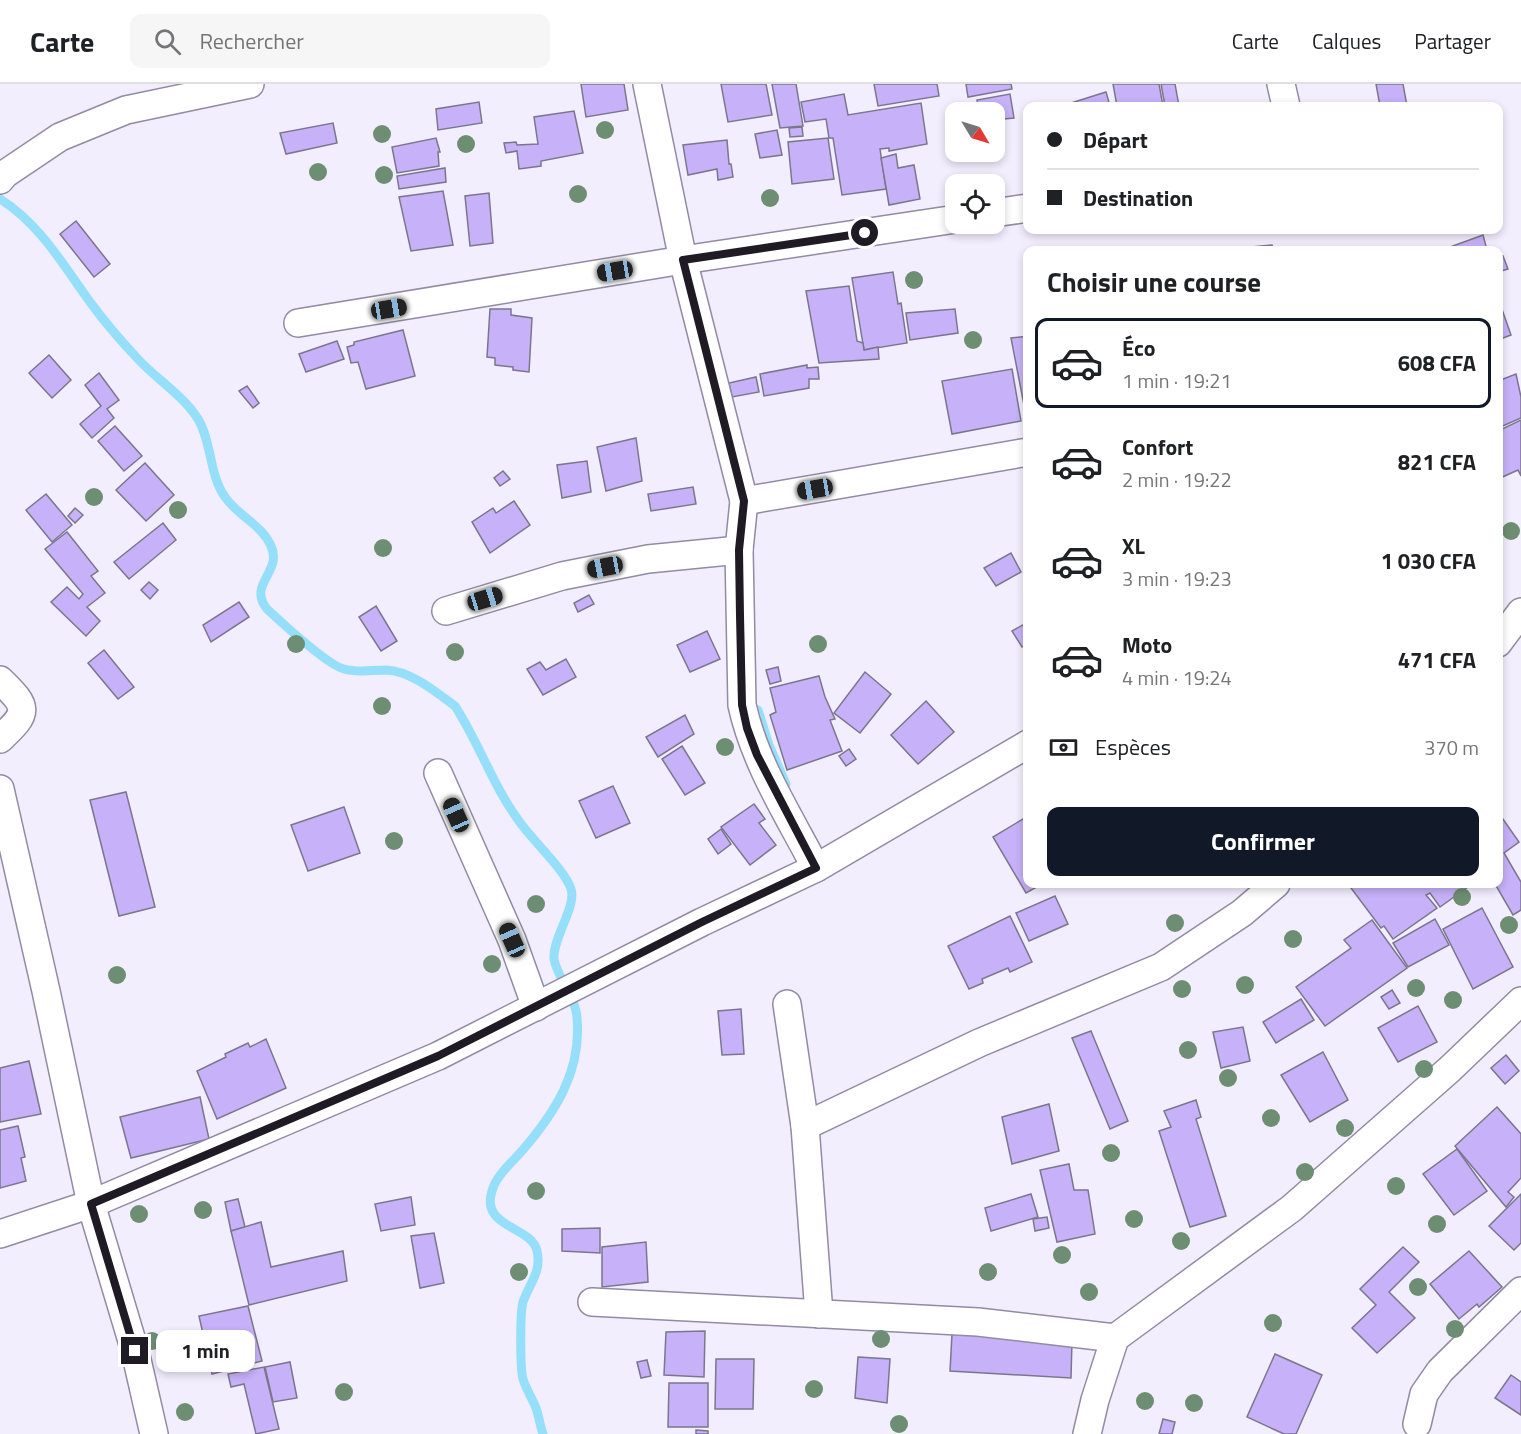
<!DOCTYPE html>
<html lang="fr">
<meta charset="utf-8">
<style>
body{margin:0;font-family:"Titillium Web",sans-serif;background:#f6f6f6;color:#202124;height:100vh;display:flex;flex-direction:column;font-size:22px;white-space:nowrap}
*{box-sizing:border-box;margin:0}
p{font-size:20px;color:#757577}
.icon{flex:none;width:33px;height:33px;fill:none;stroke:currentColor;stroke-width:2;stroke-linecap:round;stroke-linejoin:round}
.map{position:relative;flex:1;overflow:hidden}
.details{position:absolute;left:1023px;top:162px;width:480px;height:642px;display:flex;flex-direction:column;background:#fff;border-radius:12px;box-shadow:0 3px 9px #0003}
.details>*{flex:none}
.banner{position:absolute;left:1023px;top:18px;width:480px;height:132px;border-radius:12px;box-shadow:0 3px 9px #0003;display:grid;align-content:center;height:132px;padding:0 24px;background:#fff}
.needle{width:39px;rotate:128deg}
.fabs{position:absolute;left:945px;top:18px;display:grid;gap:12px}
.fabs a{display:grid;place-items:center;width:60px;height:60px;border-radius:12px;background:#fff;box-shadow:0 3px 9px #0003;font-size:30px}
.end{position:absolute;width:27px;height:27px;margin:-14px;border:8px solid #1e1b25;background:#fff;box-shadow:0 0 0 3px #fff}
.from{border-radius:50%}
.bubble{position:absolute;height:42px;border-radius:12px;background:#fff;box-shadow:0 3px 9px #0003;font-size:20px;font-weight:700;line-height:42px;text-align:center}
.car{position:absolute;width:18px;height:36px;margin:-18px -9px;border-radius:8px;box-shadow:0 0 4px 2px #0007;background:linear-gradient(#222 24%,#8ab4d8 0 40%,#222 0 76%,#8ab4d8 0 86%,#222 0)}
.banner b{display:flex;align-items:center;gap:21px;height:57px;font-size:22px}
.banner b+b{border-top:2px solid #e0e0e0}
.banner i{width:15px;height:15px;background:#202124}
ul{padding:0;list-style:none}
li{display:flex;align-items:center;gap:18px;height:90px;margin:0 12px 9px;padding:0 12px;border:3px solid transparent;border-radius:12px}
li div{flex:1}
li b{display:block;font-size:22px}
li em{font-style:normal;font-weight:700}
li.active{border-color:#111827}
li>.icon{width:54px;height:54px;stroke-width:1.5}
h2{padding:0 24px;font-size:27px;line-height:72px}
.pay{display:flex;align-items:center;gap:15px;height:66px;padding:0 24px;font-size:22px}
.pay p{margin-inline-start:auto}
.cta{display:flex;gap:12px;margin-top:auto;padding:12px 24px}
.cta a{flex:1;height:69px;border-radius:12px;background:#111827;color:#fff;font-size:24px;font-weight:700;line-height:69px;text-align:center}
header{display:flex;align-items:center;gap:36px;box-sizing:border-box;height:84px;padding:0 30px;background:#fff;border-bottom:2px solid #e0e0e0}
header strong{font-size:28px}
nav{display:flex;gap:33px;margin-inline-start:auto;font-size:21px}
.search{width:420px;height:54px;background:#f6f6f6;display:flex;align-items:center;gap:15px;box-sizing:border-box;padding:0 21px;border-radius:12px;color:#757577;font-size:22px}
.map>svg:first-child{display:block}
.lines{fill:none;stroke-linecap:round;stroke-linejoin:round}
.stream{stroke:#95dffb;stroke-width:9}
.building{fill:#c7b1f9;stroke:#7c768d;stroke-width:1.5}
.minor-casing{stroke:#918ba3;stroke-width:30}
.minor{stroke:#fff;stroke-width:27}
.tree{fill:#6e8e73}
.route{stroke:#1e1b25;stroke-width:8}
</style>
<header>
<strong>Carte</strong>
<div class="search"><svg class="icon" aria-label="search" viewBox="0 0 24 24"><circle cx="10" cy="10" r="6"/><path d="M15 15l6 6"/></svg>Rechercher</div>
<nav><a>Carte</a><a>Calques</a><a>Partager</a></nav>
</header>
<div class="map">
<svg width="1521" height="1350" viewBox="0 0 1521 1350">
<rect width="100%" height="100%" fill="#f2eefe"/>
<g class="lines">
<g class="stream">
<path d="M0 115C39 139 64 182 90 218 104 237 120 256 137 274 156 295 183 311 198 335 212 358 209 391 225 413 238 432 262 441 271 462 283 488 247 500 267 525 281 538 328 581 344 585 357 589 372 586 386 586 411 587 436 608 455 622 479 659 493 702 519 737 531 755 566 787 571 805 577 822 552 855 554 875 556 891 576 914 577 934 582 987 555 1029 521 1068 511 1079 496 1092 492 1107 480 1144 532 1142 537 1167 542 1188 529 1200 523 1218 520 1228 520 1284 523 1295 526 1305 532 1314 536 1324 539 1333 540 1341 543 1350"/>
<path d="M758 626 769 661 786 700"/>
</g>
</g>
<g class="building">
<path d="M581 0H624L628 26 586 33Z"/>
<path d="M721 0H766L772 31 728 38Z"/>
<path d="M772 0H796L803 42 780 44Z"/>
<path d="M874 0H937L939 12 878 22Z"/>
<path d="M966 0H1011L1012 5 968 13Z"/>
<path d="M1113 0H1159L1163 22H1117Z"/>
<path d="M1161 0H1175L1179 22H1165Z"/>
<path d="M1376 0H1403L1407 22H1380Z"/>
<path d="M1106 8 1110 22H1072L1071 19Z"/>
<path d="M844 10 848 31 921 19 927 60 889 67V64L880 65 886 105 842 111 833 54H829L826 35 805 38 801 18Z"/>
<path d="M1010 10 1014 34 994 36V28H979L977 16Z"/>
<path d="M479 18 482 39 438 46 436 25Z"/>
<path d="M574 27 583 69 541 77V82L519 85 517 67 506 69 504 59 516 58 517 61 538 60 534 33Z"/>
<path d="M333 39 337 59 286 70 280 49Z"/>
<path d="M802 43 803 52 790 53 789 44Z"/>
<path d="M777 46 782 71 760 74 755 50Z"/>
<path d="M436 54 440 68H438L439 82 397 89 392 63Z"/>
<path d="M828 54 834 95 792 100 788 58Z"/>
<path d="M727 56 729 80H731L733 93 718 96 717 85 688 91 683 61Z"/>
<path d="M896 70 898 84 914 81 920 115 889 121 881 74Z"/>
<path d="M445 84 446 98 399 105 397 92Z"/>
<path d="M443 107 453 161 411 167 399 113Z"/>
<path d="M489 109 493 159 470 162 465 112Z"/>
<path d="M76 137 110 180 94 193 60 150Z"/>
<path d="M1483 151 1487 166H1442Z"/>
<path d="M1272 161 1273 166H1241V164Z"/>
<path d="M1503 172 1508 185 1498 188V174Z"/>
<path d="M893 188 898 220 901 219 907 259 864 266 852 194Z"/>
<path d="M849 202 857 257 863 259 864 266 878 263 879 275 819 279 806 207Z"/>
<path d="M1498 214 1511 251 1498 256Z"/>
<path d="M490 225H511V231L532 234 529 288 513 286V283L495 281V274L487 273Z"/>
<path d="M955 225 958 249 910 256 906 229Z"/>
<path d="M403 246 415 292 366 305 358 278 351 279 347 263 354 261V258Z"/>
<path d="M1028 252V320L1024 321 1011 254Z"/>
<path d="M337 257 344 275 306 288 299 270Z"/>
<path d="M49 271 71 296 52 314 29 289Z"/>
<path d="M807 281V284L818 283 819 295H809V304L764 312 760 290Z"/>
<path d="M1012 285 1021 337 952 350 942 297Z"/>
<path d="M99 289 119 316 107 325 114 334 92 354 80 340 101 322 85 301Z"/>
<path d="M1516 290 1521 313V334L1498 344V297Z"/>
<path d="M756 293 759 308 732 313 729 299Z"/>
<path d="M247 302 259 319 253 324 239 307Z"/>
<path d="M1521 336V392L1518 386 1498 395V347Z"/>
<path d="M115 342 142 372 124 387 98 357Z"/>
<path d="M636 354 642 397 606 407 597 363Z"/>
<path d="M587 377 591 408 562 414 557 381Z"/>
<path d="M145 379 174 411 146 437 116 406Z"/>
<path d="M503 387 510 395 500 402 494 394Z"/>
<path d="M693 403 696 420 651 427 648 410Z"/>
<path d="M46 410 72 441 52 458 26 426Z"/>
<path d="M514 417 530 441 490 469 472 438 493 424 496 429Z"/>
<path d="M75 424 83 431 75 439 68 432Z"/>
<path d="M163 439 176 456 129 495 114 478Z"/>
<path d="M67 448 98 487 91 492 105 509 87 523 100 537 86 552 51 518 67 503 79 515 83 510 45 465Z"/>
<path d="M1011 469 1021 488 996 502 984 484Z"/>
<path d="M149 498 158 506 150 515 141 506Z"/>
<path d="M589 511 594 520 578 528 574 519Z"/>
<path d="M239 518 249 533 211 558 203 541Z"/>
<path d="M376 522 397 557 381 567 359 533Z"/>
<path d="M1028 538V559L1022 563 1012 547Z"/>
<path d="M707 547 720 575 690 588 677 561Z"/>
<path d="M104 566 134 603 118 615 88 579Z"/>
<path d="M566 575 576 593 543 611 527 585 540 578 546 586Z"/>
<path d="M778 583 781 597 770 600 766 586Z"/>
<path d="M865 588 891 610 860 649 834 629Z"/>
<path d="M819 592 825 613 835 635 830 636 842 667 787 686 770 631 776 628 770 604Z"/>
<path d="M926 617 954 648 918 680 891 651Z"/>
<path d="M685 631 694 650 658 673 646 653Z"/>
<path d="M682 662 705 699 685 711 662 675Z"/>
<path d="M849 665 856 675 846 682 839 672Z"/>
<path d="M613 702 630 739 596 754 579 717Z"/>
<path d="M126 708 155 823 119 832 90 716Z"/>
<path d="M754 720 765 735 759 739 776 761 750 781 721 743Z"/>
<path d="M344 723 360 769 308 787 291 741Z"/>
<path d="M1498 728 1519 758 1504 769 1521 798V826L1513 831 1495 800H1498Z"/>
<path d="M1028 732V800H1042L1026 809 993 753Z"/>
<path d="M721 745 731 760 718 770 708 755Z"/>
<path d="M1348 800H1423L1425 803 1430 800H1472L1440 823 1430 809 1426 811 1437 824 1393 855 1384 842 1381 844Z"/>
<path d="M1055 812 1068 840 1029 857 1016 829Z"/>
<path d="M1482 824 1513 883 1473 905 1443 845Z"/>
<path d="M1010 832 1032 878 1010 888 1008 884 982 895 983 899 969 905 948 862Z"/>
<path d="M1435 835 1449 861 1408 883 1393 859Z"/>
<path d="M1372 836 1407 884 1325 942 1296 903 1351 864 1344 856Z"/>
<path d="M1392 906 1400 919 1389 925 1381 913Z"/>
<path d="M1301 915 1314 936 1276 959 1263 938Z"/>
<path d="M1418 922 1437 958 1398 978 1378 944Z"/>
<path d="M741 925 744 970 722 971 718 927Z"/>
<path d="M1243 943 1250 977 1221 984 1213 948Z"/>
<path d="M1091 947 1128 1037 1110 1045 1072 954Z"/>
<path d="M266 955 286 1004 217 1035 197 987 226 973 225 970 248 959 250 963Z"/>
<path d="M1323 968 1348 1016 1310 1038 1281 991Z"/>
<path d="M1506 971 1519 987 1505 1000 1491 984Z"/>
<path d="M29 977 41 1030 0 1038V984Z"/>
<path d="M200 1013 209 1055 131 1074 120 1033Z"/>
<path d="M1196 1016 1201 1033 1196 1035 1226 1132 1190 1143 1159 1047 1171 1043 1164 1027Z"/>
<path d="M1049 1020 1059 1067 1012 1080 1002 1033Z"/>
<path d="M1497 1023 1521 1050V1094L1508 1108 1514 1113 1506 1123 1455 1062Z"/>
<path d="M18 1042 25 1073 21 1074 26 1097 0 1104V1046Z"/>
<path d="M1457 1065 1487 1107 1454 1131 1423 1090Z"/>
<path d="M1069 1080 1074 1106H1088L1095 1150 1057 1158 1040 1086Z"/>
<path d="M1031 1110 1038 1133 991 1147 985 1124Z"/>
<path d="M1521 1110V1159L1514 1166 1489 1142Z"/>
<path d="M411 1113 415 1141 381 1147 375 1120Z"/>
<path d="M238 1115 245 1143 231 1147 225 1118Z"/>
<path d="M1047 1133 1049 1144 1035 1147 1033 1135Z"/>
<path d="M261 1138 271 1183 343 1167 347 1197 249 1221 231 1147Z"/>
<path d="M600 1144V1169L562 1167V1145Z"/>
<path d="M434 1149 444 1199 420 1204 411 1152Z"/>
<path d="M646 1158 648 1198 602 1203V1163Z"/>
<path d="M1403 1163 1419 1178 1389 1208 1415 1234 1377 1269 1352 1244 1376 1221 1360 1205Z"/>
<path d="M1469 1167 1502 1203 1479 1223 1477 1220 1459 1235 1430 1200Z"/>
<path d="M248 1222 262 1277 212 1290 199 1232Z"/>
<path d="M705 1247 704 1293 664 1291 666 1248Z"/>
<path d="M952 1250 1072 1257 1071 1294 950 1287Z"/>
<path d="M1275 1270 1322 1291 1296 1350H1284L1247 1333Z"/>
<path d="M858 1273 890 1275 887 1319 855 1314Z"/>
<path d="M716 1275H754L753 1325H715Z"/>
<path d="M647 1276 651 1292 641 1294 637 1278Z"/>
<path d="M290 1278 297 1314 273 1318 265 1283Z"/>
<path d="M264 1283 279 1345 256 1350 244 1300 231 1303 228 1290Z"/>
<path d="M1511 1291 1521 1298V1331L1495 1314Z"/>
<path d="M669 1299H708V1343H668Z"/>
<path d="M1163 1335 1175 1338 1172 1350H1159Z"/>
<path d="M696 1346 708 1347V1350H696Z"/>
</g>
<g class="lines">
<g class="minor-casing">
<g id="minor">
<path d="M647 0 683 176 744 417 739 466 742 621C755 680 789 732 816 784"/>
<path d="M1281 0 1286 22"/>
<path d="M0 96 5 90 60 53 126 26 250 0"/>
<path d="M994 129 1028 124"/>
<path d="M298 239 683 176 956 135"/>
<path d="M744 417 1028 368"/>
<path d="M446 527 562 492 648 475 739 466"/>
<path d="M1498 559 1521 528"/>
<path d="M0 596C29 624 29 628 0 655"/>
<path d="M438 689 512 856 536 923"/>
<path d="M0 705 46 907 91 1120 135 1267 154 1350"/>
<path d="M787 920 805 1042"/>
<path d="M0 1150 91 1120 438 972 702 838 816 784 1028 660"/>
<path d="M592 1218 978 1238 1115 1254"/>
<path d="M819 1230 805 1042 979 959 1161 883 1242 829 1276 800"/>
<path d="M1417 1340 1424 1310 1440 1287 1521 1207"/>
<path d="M1087 1350 1095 1316 1115 1254 1292 1124 1450 985 1521 917"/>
</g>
</g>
<use href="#minor" class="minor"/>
</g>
<g class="tree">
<circle cx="605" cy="46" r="9"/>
<circle cx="382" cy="50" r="9"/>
<circle cx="466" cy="60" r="9"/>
<circle cx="318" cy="88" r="9"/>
<circle cx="384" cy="91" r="9"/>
<circle cx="578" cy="110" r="9"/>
<circle cx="770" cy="114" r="9"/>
<circle cx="914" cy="196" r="9"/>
<circle cx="973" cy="256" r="9"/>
<circle cx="94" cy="413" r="9"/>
<circle cx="178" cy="426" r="9"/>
<circle cx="1511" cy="447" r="9"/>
<circle cx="383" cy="464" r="9"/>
<circle cx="296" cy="560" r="9"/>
<circle cx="818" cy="560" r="9"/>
<circle cx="455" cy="568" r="9"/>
<circle cx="382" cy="622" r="9"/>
<circle cx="725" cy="663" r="9"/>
<circle cx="394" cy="757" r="9"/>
<circle cx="1462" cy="813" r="9"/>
<circle cx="536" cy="820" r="9"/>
<circle cx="1175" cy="839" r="9"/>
<circle cx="1509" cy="841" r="9"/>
<circle cx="1293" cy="855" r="9"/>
<circle cx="492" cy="880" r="9"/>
<circle cx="117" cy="891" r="9"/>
<circle cx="1245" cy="901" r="9"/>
<circle cx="1416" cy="904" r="9"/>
<circle cx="1182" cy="905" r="9"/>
<circle cx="1453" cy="916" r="9"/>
<circle cx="1188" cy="966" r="9"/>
<circle cx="1424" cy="985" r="9"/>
<circle cx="1228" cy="994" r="9"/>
<circle cx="1271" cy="1034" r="9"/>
<circle cx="1345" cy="1044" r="9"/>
<circle cx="1111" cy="1069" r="9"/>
<circle cx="1305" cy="1088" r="9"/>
<circle cx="1396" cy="1102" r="9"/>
<circle cx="536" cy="1107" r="9"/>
<circle cx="203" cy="1126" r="9"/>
<circle cx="139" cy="1130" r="9"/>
<circle cx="1134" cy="1135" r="9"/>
<circle cx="1437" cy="1140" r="9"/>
<circle cx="1181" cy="1157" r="9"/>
<circle cx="1062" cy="1171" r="9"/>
<circle cx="519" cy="1188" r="9"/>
<circle cx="988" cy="1188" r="9"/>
<circle cx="1418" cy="1203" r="9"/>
<circle cx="1089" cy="1208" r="9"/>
<circle cx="1273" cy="1239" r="9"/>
<circle cx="1455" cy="1245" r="9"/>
<circle cx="881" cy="1255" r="9"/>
<circle cx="152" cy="1257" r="9"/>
<circle cx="814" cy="1305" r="9"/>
<circle cx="344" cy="1308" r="9"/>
<circle cx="1145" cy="1317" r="9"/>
<circle cx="1194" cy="1319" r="9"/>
<circle cx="185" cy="1328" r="9"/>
<circle cx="899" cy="1340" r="9"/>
</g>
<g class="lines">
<path class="route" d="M135 1267 91 1120 438 972 702 838 816 784 757 671 747 644 742 621 740 532 739 466 744 417 683 176 865 149"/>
</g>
</svg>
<div class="fabs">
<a><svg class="needle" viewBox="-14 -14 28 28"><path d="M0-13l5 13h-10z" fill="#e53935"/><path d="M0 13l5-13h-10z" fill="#757577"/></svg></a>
<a><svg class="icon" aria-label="locate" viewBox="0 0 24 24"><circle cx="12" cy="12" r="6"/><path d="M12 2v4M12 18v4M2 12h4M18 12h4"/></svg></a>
</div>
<i class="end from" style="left:865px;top:149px"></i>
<i class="end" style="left:135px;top:1267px"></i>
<div class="bubble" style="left:156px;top:1246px;width:99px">1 min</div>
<i class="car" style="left:615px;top:187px;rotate:261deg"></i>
<i class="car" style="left:389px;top:225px;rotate:81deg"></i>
<i class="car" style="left:815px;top:405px;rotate:260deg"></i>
<i class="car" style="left:605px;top:483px;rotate:259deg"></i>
<i class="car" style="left:485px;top:515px;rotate:73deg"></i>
<i class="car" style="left:456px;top:731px;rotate:336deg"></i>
<i class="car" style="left:512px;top:856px;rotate:336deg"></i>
<div class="banner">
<b><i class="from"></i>Départ</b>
<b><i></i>Destination</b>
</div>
<section class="details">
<h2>Choisir une course</h2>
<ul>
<li class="active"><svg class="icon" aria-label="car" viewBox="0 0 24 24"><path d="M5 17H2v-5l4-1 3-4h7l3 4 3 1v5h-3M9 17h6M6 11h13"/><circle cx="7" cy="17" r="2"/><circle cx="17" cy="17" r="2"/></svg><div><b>Éco</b><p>1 min · 19:21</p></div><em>608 CFA</em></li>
<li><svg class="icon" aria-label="car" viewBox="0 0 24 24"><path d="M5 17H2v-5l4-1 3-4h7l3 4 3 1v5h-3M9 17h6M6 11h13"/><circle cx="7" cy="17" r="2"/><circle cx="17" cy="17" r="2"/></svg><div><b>Confort</b><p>2 min · 19:22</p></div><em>821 CFA</em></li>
<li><svg class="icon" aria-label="car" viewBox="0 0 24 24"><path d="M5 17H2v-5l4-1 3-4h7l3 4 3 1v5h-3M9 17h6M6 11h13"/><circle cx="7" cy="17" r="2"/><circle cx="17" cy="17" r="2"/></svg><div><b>XL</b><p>3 min · 19:23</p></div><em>1 030 CFA</em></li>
<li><svg class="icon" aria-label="car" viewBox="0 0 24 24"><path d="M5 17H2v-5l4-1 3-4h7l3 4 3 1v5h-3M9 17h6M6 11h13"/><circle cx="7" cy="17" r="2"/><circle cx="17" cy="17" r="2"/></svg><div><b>Moto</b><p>4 min · 19:24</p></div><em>471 CFA</em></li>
</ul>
<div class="pay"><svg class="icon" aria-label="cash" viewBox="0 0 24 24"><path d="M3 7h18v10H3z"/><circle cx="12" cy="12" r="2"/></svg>Espèces<p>370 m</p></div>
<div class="cta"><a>Confirmer</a></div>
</section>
</div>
